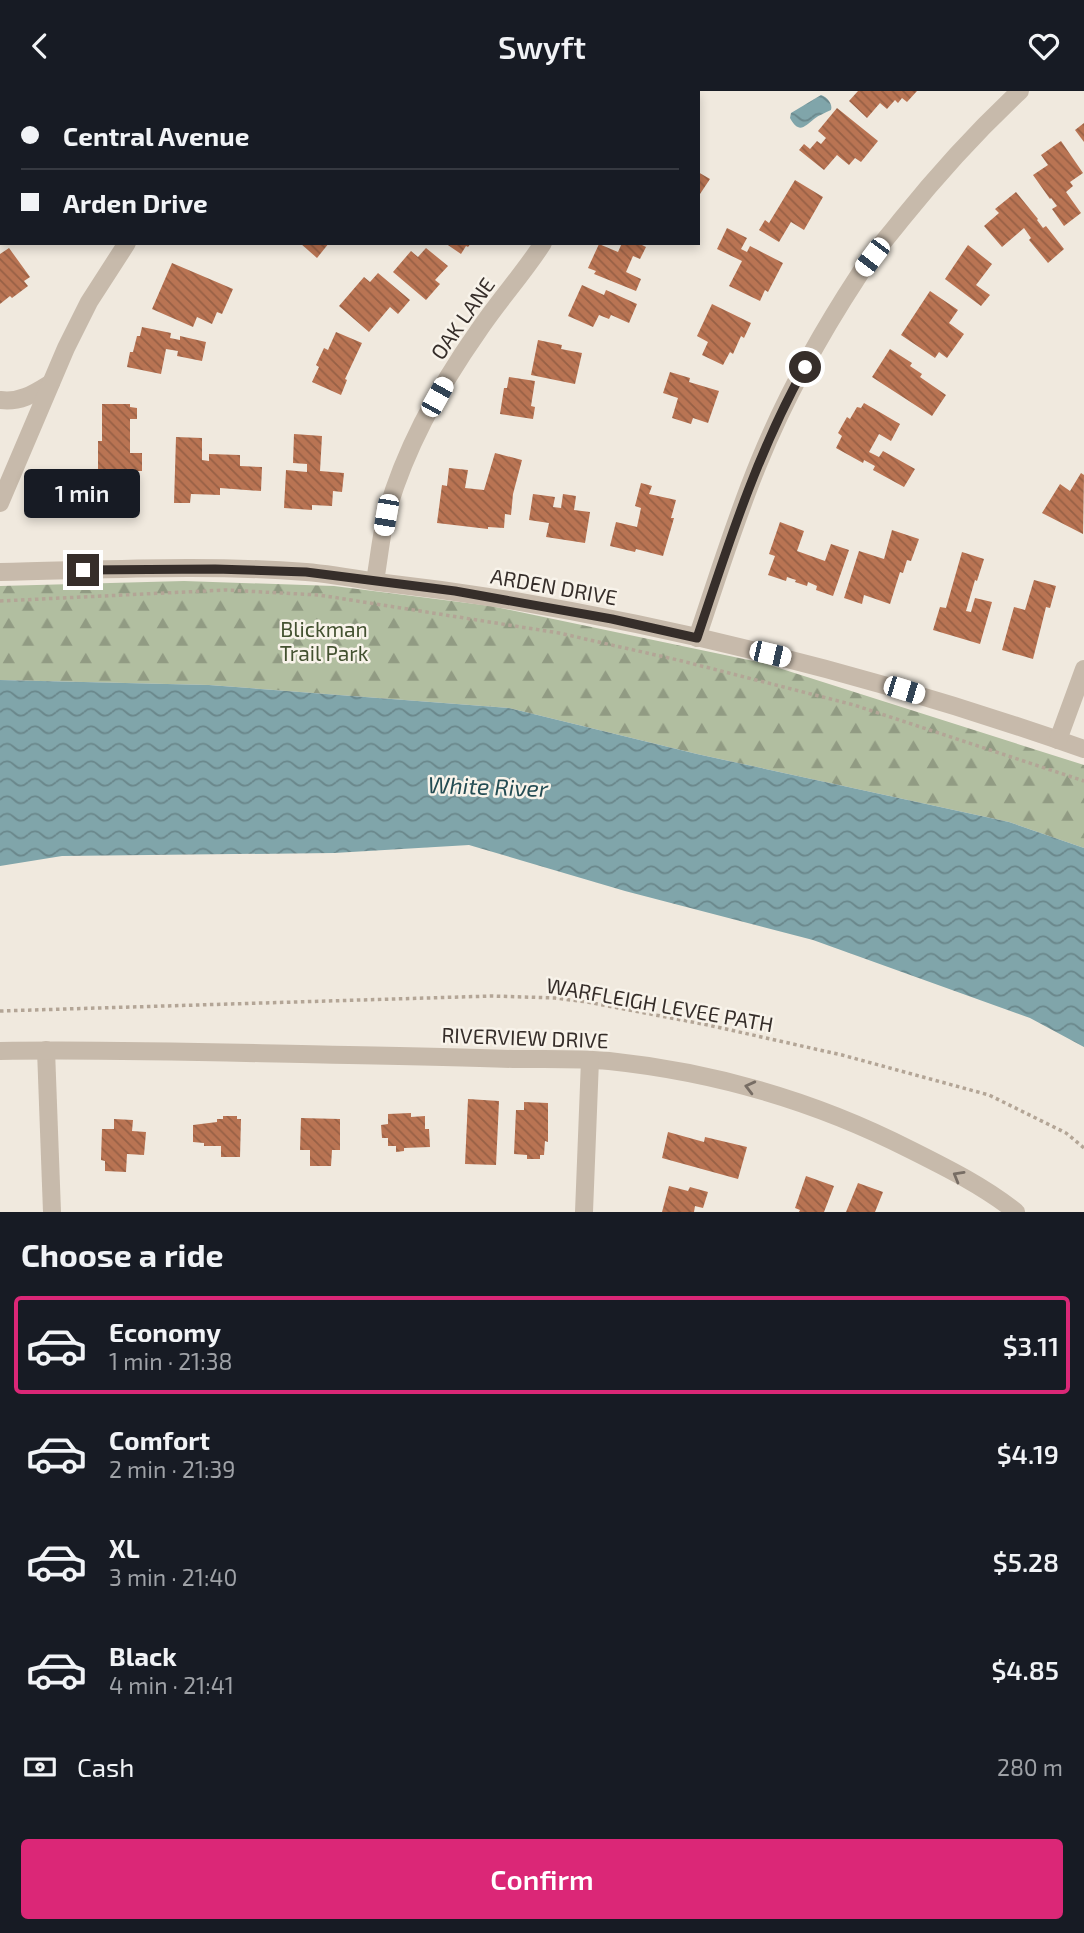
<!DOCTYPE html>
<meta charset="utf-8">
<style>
body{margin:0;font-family:"Exo 2",sans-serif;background:#242831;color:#f1f3f6;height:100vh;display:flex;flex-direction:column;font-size:26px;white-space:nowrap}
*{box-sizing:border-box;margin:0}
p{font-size:23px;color:#9ea1a6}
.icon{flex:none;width:38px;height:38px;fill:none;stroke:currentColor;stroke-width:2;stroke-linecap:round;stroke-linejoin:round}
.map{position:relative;height:1121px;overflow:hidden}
.drawer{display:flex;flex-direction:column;background:#171b24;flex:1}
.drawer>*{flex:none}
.banner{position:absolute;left:0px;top:0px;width:700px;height:154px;box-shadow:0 4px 10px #0003;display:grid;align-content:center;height:154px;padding:0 21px;background:#171b24}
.end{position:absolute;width:32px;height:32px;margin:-16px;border:9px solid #362e2a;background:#fff;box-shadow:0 0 0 4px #fff}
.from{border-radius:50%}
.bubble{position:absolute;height:49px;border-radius:7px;background:#171b24;box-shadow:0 4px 10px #0003;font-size:23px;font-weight:600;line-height:49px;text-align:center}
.car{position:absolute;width:21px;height:42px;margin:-21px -10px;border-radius:9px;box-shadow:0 0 5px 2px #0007;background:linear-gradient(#fff 24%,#345 0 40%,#fff 0 76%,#345 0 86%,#fff 0)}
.banner b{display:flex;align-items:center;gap:24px;height:66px;font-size:26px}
.banner b+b{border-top:2px solid #363941}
.banner i{width:18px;height:18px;background:#f1f3f6}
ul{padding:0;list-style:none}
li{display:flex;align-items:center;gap:21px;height:98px;margin:0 14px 10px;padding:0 7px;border:4px solid transparent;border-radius:7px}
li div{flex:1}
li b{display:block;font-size:26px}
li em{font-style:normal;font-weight:600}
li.current{border-color:#db2777}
li>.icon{width:63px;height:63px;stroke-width:1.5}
h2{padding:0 21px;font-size:32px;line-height:84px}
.pay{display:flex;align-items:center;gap:18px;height:77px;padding:0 21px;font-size:26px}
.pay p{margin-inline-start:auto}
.cta{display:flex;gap:14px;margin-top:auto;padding:14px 21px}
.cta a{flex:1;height:80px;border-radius:7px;background:#db2777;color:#fff;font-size:28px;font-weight:600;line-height:80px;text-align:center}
header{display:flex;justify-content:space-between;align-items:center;height:91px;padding:0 21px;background:#171b24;font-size:32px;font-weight:600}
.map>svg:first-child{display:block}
.forest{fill:url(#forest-firs)}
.water{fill:url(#water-waves)}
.building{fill:url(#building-back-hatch)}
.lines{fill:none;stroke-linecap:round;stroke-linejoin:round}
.path{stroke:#b3a596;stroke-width:3.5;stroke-dasharray:3.5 3.5;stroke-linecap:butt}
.minor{stroke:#c7baab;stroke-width:18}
.oneway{stroke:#776d64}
.route{stroke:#362e2a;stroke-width:9}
.labels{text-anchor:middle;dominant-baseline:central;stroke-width:5;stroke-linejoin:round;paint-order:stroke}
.street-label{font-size:21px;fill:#362e2a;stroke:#f8f3ea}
.park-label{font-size:21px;fill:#435130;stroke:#f8f3ea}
.water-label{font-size:23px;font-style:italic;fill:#234c53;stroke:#f8f3ea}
</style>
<header><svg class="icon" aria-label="back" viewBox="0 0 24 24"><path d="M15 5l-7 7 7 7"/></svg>Swyft<svg class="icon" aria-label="heart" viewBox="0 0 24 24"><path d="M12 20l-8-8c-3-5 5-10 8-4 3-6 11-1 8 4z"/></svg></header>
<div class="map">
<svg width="1084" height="1121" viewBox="0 0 1084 1121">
<defs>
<pattern id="forest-firs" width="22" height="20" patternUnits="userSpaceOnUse" patternTransform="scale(1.75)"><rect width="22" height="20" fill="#b1bea0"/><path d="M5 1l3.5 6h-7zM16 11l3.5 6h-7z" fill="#919b83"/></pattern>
<pattern id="water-waves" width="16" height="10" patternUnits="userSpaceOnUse" patternTransform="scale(1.75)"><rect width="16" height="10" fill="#80a5aa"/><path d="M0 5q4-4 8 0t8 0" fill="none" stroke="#6a878b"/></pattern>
<pattern id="building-back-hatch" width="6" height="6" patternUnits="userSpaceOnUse" patternTransform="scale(1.75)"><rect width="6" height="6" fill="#b97453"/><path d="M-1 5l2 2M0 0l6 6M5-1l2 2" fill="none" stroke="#976045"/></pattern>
</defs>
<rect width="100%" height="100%" fill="#f0e9de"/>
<path class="forest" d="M184 490 334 495 491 515 763 572 1084 674V757L1009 731 697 663 509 617 209 594 0 589V495Z"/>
<g class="water">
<path d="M821 4C827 6 833 13 831 19 825 22 819 24 814 28 804 36 799 43 790 27L791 22Z"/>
<path d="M0 589 209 594 509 617 697 663 1009 731 1084 757V956L1030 927 813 849 625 800 469 754 334 762 62 765 0 775Z"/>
</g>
<g class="building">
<path d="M858 0H917L907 11 902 7 898 12 895 9 887 18 880 12 867 27 849 10Z"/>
<path d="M837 17 878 50 861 71 855 67 849 74 837 64 824 79 799 59 804 53 810 58 817 50 821 53 826 47 818 40Z"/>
<path d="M1084 32V51L1075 39Z"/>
<path d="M1061 50 1083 82 1070 91 1073 95 1066 101 1081 122 1064 135 1052 118 1057 115 1051 107 1050 108 1033 84 1048 74 1041 64Z"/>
<path d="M698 81 710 88 698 106Z"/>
<path d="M795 89 823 106 804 139 791 131 779 151 759 139 765 129 769 132Z"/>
<path d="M1016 101 1038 128 1037 129 1043 137 1046 135 1064 158 1048 172 1029 149 1031 147 1024 137 1002 156 984 135 999 122 995 118Z"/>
<path d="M727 137 747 147 741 158 747 161 750 155 783 172 768 201 765 199 760 210 729 195 742 170 717 158Z"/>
<path d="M300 152H329L317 167Z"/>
<path d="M445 152H471L468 156 466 155 461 163Z"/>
<path d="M622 152H638L646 156 640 168 633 165 626 181 641 188 636 200 594 183 596 180 588 177 599 153 618 161Z"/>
<path d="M968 154 992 173 976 194 990 204 981 215 945 188Z"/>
<path d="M9 157 30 186 24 190 28 195 12 207 10 205 0 213V163Z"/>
<path d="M426 157 448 175 435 189 440 193 426 209 393 181 411 160 418 166Z"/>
<path d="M172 172 233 198 222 223 217 221 212 233 197 226 193 236 152 218Z"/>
<path d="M378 182 410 209 398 223 390 216 369 241 339 215 364 186 370 191Z"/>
<path d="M582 194 604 204 606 199 637 213 629 232 611 224 609 228 599 224 593 236 568 225Z"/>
<path d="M930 200 958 219 949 232 964 243 947 267 939 261 935 267 901 244Z"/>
<path d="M712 213 751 232 744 247 741 245 733 263 730 261 723 274 702 264 708 251 697 245Z"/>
<path d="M142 236 171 242 170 247 180 249V245L206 251 202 270 177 265 178 260 166 258 161 283 127 276 130 261H133L137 245H140Z"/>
<path d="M336 241 362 252 345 288 347 289 341 304 312 291 319 276 316 274 324 257 328 259Z"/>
<path d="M538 249 562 254 561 258 582 262 575 293 531 284Z"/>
<path d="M890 258 912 272 910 275 922 283 920 286 946 304 932 325 872 286Z"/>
<path d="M670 281 690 287 689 291 719 300 708 332 693 327 691 333 672 327 678 307 663 302Z"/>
<path d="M509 286 535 290 531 315 535 316 533 328 500 323 504 297H507Z"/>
<path d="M864 312 900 333 891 350 879 343 869 361 879 366 883 360 915 378 904 396 873 379 875 375 864 369 863 372 836 357 842 345 838 342 847 326 850 328 857 316 861 317Z"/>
<path d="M102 313H130V316L137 317V328H130V362H142V380H131V394H139V412H90V382H98V350H102Z"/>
<path d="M294 343 322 345 320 380 344 382 342 401 333 400 332 415 312 414V419L284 417 286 379 307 381V373L293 372Z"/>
<path d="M176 346 202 347V369L209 370V363L240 364V375L262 376 261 400 220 397V404L191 403 190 412H174Z"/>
<path d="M495 362 522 369 513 403 511 424 505 423 504 437 488 436V438L437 432 442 394 447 395 449 377 468 379 465 397 484 399Z"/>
<path d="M1081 382 1084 384 1083 443 1042 422 1060 393 1070 400Z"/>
<path d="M641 392 652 395 649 403 676 409 671 427H674L663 465 636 458 635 461 610 455 616 431 637 436 641 417 635 415Z"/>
<path d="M533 403 555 406 553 416 561 417 563 403 576 405 574 419 590 421 585 452 546 446 549 432 529 429Z"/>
<path d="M780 431 804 440 797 460 825 470 831 453 849 459 833 505 816 499 817 495 808 491 807 495 795 491 796 489 787 486 786 490 768 484 775 465 769 463Z"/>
<path d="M892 439 919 448 911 470 907 469 903 482 900 481 890 513 864 504 862 513 844 507 859 460 884 468Z"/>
<path d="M962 461 984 468 977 490 975 489 966 520 971 521 975 507 992 511 980 553 933 539 940 516 946 517Z"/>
<path d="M1034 489 1056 495 1050 517 1046 516 1033 568 1002 559 1014 516 1025 519Z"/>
<path d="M468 1008 499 1010 496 1074 465 1073Z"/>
<path d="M524 1011 548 1012V1051L545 1050 544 1064H540V1068H527V1064L514 1063 516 1019H524Z"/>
<path d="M411 1022V1026L425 1025V1038H429L430 1056 404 1057V1060L396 1061V1055H388V1047H382L381 1034 388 1033V1023Z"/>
<path d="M223 1025H237V1028H241L240 1066H221V1055H204V1052L193 1051V1034L217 1031V1028H223Z"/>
<path d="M301 1027 340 1028V1059H332L331 1075H310V1059H300Z"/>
<path d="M114 1028 133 1029 132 1040 146 1041 144 1064 127 1063 126 1081 105 1080V1070L101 1069 102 1038H114Z"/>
<path d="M668 1041 704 1051 705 1046 747 1056 738 1088 662 1067Z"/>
<path d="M806 1085 834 1095 824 1121H799L800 1119 795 1117Z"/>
<path d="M858 1092 883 1101 875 1121H846Z"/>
<path d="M669 1095 688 1100 690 1096 708 1101 703 1117 695 1115 694 1121H662Z"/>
</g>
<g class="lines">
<g class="path">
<path d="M0 510 226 499 319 504 559 542 682 570 854 614 1084 690"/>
<path d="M0 920 492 905 555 907 587 911 708 934 842 964 989 1004 1066 1042 1084 1057"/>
</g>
<g class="minor">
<path d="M275 2 278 0"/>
<path d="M603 2V0"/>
<path d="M0 309C20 312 35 302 51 292"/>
<path d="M0 412 66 257 89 211 127 152"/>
<path d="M0 481C102 479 204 473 306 481 329 483 353 487 377 491 421 496 465 502 509 509 705 542 897 592 1084 658"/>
<path d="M375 490C379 468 381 443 387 421 405 358 441 293 479 239 499 209 524 182 543 152"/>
<path d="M697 547C717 488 735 429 759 371 785 307 821 242 859 184 871 164 887 147 901 129 938 83 977 40 1020 0"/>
<path d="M1058 649 1084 578"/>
<path d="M46 959 52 1121"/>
<path d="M0 960C116 958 233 962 349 964 404 965 459 966 513 968 545 968 577 967 609 970 714 981 817 1011 911 1059 947 1077 985 1096 1016 1121"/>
<path d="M584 1121 590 969"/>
</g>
</g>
<defs><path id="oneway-chevron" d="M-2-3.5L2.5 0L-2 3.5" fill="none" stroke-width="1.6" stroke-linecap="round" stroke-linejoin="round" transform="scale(1.75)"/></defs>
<g class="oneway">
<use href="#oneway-chevron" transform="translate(750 996) rotate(-166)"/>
<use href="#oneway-chevron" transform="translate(958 1085) rotate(-150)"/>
</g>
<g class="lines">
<path class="route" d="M83 479 215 478 306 481 455 500 612 528 697 547C728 454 757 362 805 276"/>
</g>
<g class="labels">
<g class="street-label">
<text transform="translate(462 227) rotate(-55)">OAK LANE</text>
<text transform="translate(554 495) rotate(10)">ARDEN DRIVE</text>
<text transform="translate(660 913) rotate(10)">WARFLEIGH LEVEE PATH</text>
<text transform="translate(525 946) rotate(2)">RIVERVIEW DRIVE</text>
</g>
<g class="park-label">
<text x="324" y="537">Blickman<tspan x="324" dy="24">Trail Park</tspan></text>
</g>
<g class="water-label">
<text transform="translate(488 695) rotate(2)">White River</text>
</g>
</g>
</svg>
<i class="end from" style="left:805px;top:276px"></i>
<i class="end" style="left:83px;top:479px"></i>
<div class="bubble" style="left:24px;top:378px;width:116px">1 min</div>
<i class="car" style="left:872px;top:166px;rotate:217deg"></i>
<i class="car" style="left:437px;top:306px;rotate:29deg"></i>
<i class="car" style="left:386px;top:424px;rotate:190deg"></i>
<i class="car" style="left:770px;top:563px;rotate:103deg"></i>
<i class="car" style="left:904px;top:599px;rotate:107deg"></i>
<div class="banner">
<b><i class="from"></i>Central Avenue</b>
<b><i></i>Arden Drive</b>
</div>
</div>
<section class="drawer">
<h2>Choose a ride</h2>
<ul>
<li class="current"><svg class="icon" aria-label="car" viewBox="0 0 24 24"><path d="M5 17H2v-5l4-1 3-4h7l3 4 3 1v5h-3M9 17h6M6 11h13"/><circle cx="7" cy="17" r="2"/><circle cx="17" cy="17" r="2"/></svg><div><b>Economy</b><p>1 min · 21:38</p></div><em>$3.11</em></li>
<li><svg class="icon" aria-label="car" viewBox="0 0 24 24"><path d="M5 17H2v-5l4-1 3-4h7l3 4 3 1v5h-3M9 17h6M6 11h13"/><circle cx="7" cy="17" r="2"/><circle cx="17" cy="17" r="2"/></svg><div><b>Comfort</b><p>2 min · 21:39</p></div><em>$4.19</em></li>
<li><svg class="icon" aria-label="car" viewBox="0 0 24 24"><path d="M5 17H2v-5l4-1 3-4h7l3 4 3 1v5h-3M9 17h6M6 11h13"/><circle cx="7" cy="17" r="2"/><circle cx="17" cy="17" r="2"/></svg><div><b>XL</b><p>3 min · 21:40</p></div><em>$5.28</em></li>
<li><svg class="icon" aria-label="car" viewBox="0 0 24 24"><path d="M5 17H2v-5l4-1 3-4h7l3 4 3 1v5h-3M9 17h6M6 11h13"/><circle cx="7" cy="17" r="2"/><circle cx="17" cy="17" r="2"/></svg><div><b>Black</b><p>4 min · 21:41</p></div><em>$4.85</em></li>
</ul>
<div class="pay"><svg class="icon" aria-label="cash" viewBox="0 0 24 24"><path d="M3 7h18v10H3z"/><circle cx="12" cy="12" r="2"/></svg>Cash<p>280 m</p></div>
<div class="cta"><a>Confirm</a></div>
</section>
